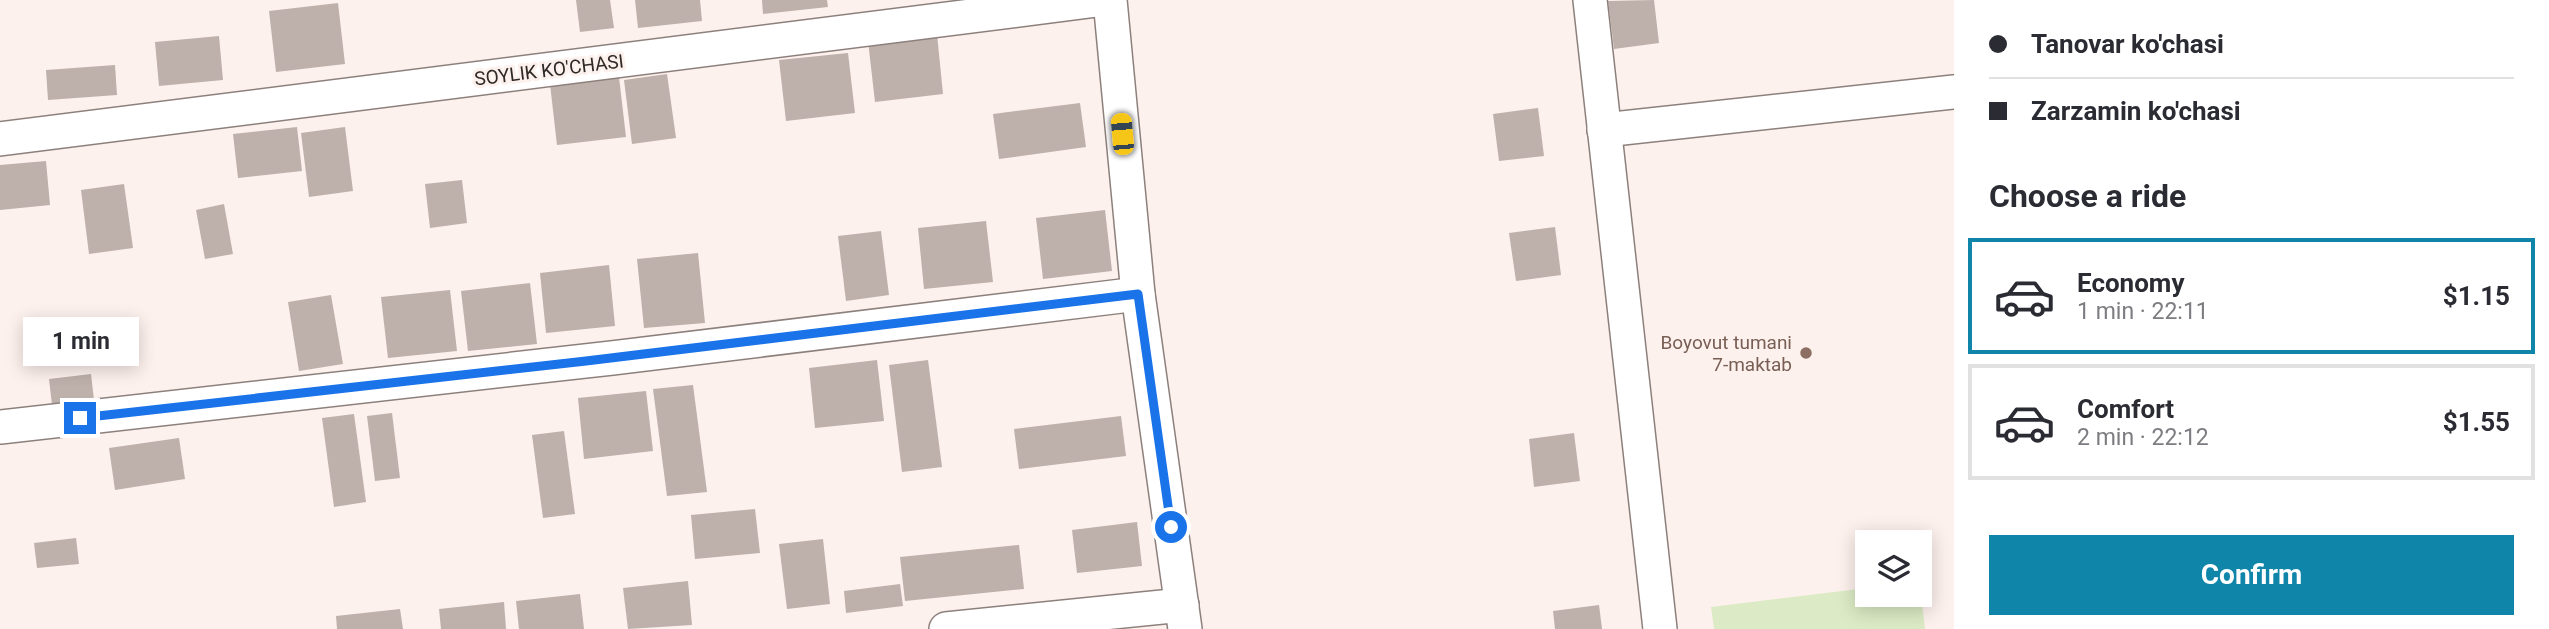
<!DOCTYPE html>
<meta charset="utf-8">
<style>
body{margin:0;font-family:Roboto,sans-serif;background:#f7f7f7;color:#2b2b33;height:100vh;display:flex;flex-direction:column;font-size:26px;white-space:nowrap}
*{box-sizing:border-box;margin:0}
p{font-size:23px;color:#7c7c81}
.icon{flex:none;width:38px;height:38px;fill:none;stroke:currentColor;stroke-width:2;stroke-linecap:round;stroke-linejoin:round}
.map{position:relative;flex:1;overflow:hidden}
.drawer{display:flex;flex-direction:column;background:#fff;width:595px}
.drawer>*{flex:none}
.guide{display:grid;align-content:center;height:154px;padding:0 35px;background:#fff}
.fabs{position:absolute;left:1855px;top:530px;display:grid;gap:14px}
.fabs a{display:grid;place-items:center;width:77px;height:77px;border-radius:0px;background:#fff;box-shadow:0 4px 18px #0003;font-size:35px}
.end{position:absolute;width:32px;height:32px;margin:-16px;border:9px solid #1a73e8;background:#fff;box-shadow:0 0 0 4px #fff}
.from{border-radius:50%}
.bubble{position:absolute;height:49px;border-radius:0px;background:#fff;box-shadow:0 4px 18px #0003;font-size:23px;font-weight:700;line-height:49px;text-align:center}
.car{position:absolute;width:21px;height:42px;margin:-21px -10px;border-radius:9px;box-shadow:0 0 5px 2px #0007;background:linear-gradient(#f5c518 24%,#345 0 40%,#f5c518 0 76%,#345 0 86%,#f5c518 0)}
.guide b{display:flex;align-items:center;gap:24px;height:66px;font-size:26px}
.guide b+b{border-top:2px solid #e1e1e2}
.guide i{width:18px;height:18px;background:#2b2b33}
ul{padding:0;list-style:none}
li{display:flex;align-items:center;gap:21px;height:116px;margin:0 14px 10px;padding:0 21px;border:4px solid #e1e1e2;border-radius:0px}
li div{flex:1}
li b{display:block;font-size:26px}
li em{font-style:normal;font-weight:700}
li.on{border-color:#1085aa}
li>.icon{width:63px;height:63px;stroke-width:1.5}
h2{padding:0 35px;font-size:32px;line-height:84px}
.primary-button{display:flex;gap:14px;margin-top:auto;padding:14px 35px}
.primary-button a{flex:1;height:80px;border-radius:0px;background:#1085aa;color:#fff;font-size:28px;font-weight:700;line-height:80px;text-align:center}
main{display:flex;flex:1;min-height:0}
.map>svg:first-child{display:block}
.green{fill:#dcebc5}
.building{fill:#beb0ab}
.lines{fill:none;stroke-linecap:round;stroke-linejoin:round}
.street-casing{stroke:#8d807c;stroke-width:36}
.street{stroke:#fff;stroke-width:33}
.route{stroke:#1a73e8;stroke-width:9}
.education-dot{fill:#8d6e63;stroke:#fdf1ed;stroke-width:2.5}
.labels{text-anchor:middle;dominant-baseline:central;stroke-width:6;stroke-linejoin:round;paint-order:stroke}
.street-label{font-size:19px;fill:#2e2927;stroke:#fdf1ed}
.education-label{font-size:19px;fill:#785e54;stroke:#fdf1ed;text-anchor:end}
</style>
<main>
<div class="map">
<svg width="1954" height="629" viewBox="0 0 1954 629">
<rect width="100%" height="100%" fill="#fdf1ed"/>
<path class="green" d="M1920 587 1925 629H1714L1711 607 1867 588V595H1920Z"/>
<g class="building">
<path d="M576 0H610L614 28 580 32Z"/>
<path d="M635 0H700L702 21 638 28Z"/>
<path d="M762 0H827L828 7 763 14Z"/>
<path d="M1654 0 1659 43 1614 49 1608 1Z"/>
<path d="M338 3 345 64 276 72 269 11Z"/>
<path d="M937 34 943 94 875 102 868 41Z"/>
<path d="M219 36 223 80 159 86 155 42Z"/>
<path d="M848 53 855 113 786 121 779 60Z"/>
<path d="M115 65 117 95 48 100 46 70Z"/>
<path d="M667 74 676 138 632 144 624 80Z"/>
<path d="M619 77 626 137 557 145 550 84Z"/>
<path d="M1080 103 1086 147 999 159 993 114Z"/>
<path d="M1538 108 1544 156 1499 161 1493 114Z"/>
<path d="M297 127 302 171 238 178 233 134Z"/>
<path d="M345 127 353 191 309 197 301 133Z"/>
<path d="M46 161 50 205 0 210V165Z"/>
<path d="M462 180 467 223 430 228 425 184Z"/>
<path d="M124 184 133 248 89 254 81 190Z"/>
<path d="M224 204 233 254 205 259 196 210Z"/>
<path d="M1105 210 1112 271 1043 279 1036 218Z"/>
<path d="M986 221 993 282 924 289 918 228Z"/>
<path d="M1555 227 1561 275 1516 281 1509 233Z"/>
<path d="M881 231 889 295 846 301 838 236Z"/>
<path d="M698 253 705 323 644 328 637 259Z"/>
<path d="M609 265 615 326 546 333 540 273Z"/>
<path d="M530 283 537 344 468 351 461 291Z"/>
<path d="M450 290 457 351 388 358 381 297Z"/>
<path d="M331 295 343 364 299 371 288 302Z"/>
<path d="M877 360 884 421 815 428 809 368Z"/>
<path d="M928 360 942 467 902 472 889 365Z"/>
<path d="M91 374 94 400 52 405 49 379Z"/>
<path d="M693 385 707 492 667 496 653 389Z"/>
<path d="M646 391 653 451 584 459 578 398Z"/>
<path d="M392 413 400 478 375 481 367 416Z"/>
<path d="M354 414 366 502 334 507 322 418Z"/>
<path d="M1121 416 1126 456 1019 469 1014 429Z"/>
<path d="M564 431 575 514 543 518 532 435Z"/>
<path d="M1574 433 1580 481 1534 487 1529 439Z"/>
<path d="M179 438 185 479 115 490 109 448Z"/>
<path d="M755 509 760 553 695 559 691 515Z"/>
<path d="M1137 522 1142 566 1077 573 1072 530Z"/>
<path d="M76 538 79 564 37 568 34 543Z"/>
<path d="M823 539 830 604 787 609 779 544Z"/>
<path d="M1019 545 1024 589 905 601 900 557Z"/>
<path d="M688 581 692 625 628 629 623 588Z"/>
<path d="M900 584 903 606 846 613 844 591Z"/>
<path d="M580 594 584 629H519L516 601Z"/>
<path d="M504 602 506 629H441L439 609Z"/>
<path d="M1599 605 1602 629H1555L1553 611Z"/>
<path d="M400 609 403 629H337L336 616Z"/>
</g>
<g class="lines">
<g class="street-casing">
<g id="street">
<path d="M1110 0 1138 294 1185 629"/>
<path d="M1590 0 1660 629"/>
<path d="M1604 130 1954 92"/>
<path d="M0 139 1097 0"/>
<path d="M0 427 612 358 1138 294"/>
<path d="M946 629 1182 605"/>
</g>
</g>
<use href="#street" class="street"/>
</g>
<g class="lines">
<path class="route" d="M80 418 586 361 1138 294 1171 527"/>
</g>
<circle class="education-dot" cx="1806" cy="353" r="7"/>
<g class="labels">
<g class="street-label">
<text transform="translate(549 70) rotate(-7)">SOYLIK KO'CHASI</text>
</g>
<g class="education-label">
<text x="1792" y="342">Boyovut tumani<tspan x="1792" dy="22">7-maktab</tspan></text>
</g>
</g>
</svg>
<div class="fabs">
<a><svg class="icon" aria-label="layers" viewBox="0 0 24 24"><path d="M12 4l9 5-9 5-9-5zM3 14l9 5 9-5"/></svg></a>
</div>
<i class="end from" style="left:1171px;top:527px"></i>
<i class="end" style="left:80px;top:418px"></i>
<div class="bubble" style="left:23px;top:317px;width:116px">1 min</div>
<i class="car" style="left:1122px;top:134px;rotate:355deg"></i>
</div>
<section class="drawer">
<div class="guide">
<b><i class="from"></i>Tanovar ko'chasi</b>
<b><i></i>Zarzamin ko'chasi</b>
</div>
<h2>Choose a ride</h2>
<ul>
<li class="on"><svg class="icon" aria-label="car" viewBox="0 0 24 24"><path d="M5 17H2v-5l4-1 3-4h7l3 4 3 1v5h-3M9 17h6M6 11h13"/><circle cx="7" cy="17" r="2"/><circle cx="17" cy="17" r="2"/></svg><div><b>Economy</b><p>1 min · 22:11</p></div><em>$1.15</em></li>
<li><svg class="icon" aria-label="car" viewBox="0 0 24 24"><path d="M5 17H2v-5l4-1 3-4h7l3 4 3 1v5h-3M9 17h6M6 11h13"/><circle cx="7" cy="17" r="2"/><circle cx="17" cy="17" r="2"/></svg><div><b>Comfort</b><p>2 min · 22:12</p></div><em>$1.55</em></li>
</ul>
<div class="primary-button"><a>Confirm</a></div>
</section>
</main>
